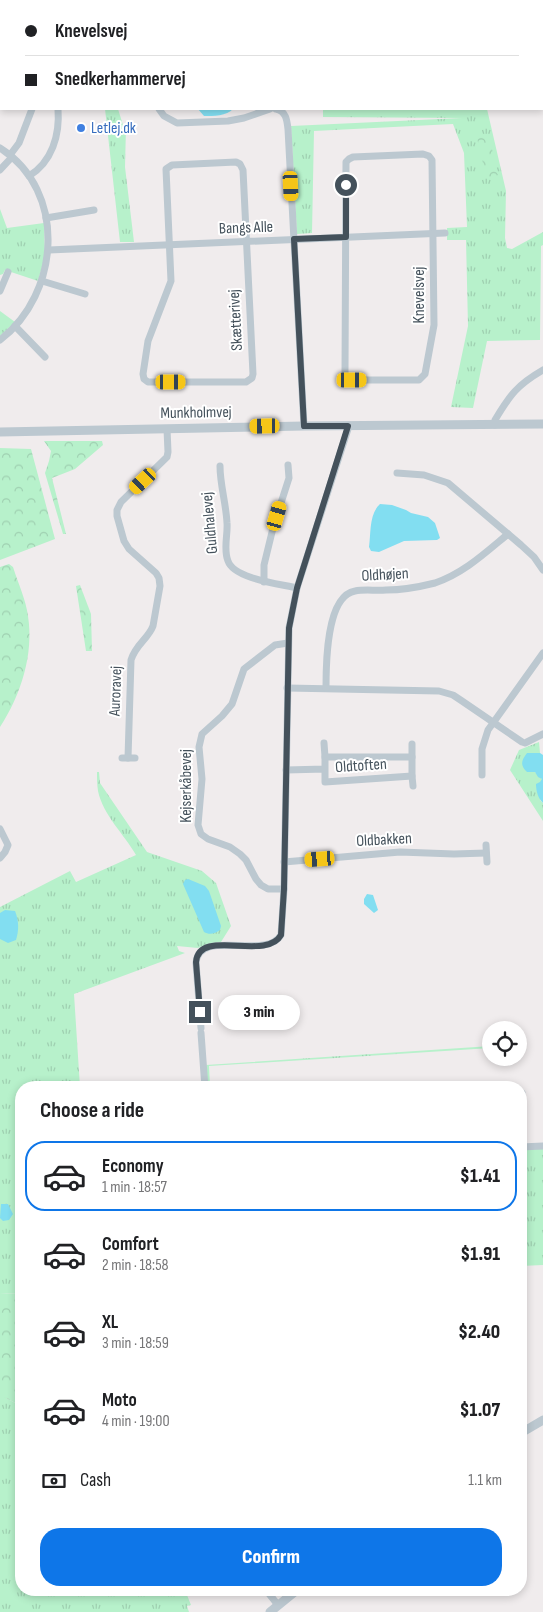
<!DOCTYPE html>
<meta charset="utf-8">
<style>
body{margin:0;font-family:"Sofia Sans Condensed",sans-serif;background:#f6f6f6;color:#202124;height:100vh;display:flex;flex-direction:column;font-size:19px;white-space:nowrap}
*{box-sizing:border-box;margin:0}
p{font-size:16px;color:#757577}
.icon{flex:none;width:28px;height:28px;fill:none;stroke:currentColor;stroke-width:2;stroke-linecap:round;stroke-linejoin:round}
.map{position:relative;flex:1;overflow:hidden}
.panel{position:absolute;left:15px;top:1081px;width:512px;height:515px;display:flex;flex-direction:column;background:#fff;border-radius:20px;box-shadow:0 2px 8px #0003}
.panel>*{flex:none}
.top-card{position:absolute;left:0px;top:0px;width:544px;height:110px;box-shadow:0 2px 8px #0003;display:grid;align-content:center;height:110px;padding:0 25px;background:#fff}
.fabs{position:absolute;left:482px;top:1021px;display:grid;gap:10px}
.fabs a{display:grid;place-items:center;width:45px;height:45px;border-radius:50%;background:#fff;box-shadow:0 2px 8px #0003;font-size:25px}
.end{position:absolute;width:22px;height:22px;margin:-11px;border:6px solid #44515b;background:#fff;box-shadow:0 0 0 2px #fff}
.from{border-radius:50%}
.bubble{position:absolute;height:35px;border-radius:18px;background:#fff;box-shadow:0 2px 8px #0003;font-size:16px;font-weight:800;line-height:35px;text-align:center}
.car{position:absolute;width:15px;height:30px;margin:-15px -8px;border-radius:6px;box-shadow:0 0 4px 1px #0007;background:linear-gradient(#f5c518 24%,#345 0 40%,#f5c518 0 76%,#345 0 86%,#f5c518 0)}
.top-card b{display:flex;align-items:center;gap:18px;height:48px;font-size:19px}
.top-card b+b{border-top:1px solid #e0e0e0}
.top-card i{width:12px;height:12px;background:#202124}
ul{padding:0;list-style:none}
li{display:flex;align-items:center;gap:15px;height:70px;margin:0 10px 8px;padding:0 15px;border:2px solid transparent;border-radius:20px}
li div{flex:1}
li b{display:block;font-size:19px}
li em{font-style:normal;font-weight:800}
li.current{border-color:#0e76e8}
li>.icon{width:45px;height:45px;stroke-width:1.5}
h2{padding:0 25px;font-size:22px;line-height:60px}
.pay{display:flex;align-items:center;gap:12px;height:55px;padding:0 25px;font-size:19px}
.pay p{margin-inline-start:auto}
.button{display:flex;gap:10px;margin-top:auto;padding:10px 25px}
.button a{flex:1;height:58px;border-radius:20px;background:#0e76e8;color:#fff;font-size:20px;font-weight:800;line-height:58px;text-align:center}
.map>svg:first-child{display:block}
.grass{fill:url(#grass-tufts)}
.forest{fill:url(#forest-crowns)}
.water{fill:#82def1}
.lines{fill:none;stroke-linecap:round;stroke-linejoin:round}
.minor{stroke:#bcc8d0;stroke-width:7}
.tertiary{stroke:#bcc8d0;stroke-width:9}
.route{stroke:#44515b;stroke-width:6}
.shop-dot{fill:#3f7fe0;stroke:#fff;stroke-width:2}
.labels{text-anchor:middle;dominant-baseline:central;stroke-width:4;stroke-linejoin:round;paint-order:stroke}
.shop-label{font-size:16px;fill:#366cbe;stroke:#fff;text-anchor:start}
.street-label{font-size:16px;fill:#44515b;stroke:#fff}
</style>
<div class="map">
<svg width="543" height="1612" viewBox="0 0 543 1612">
<defs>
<pattern id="grass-tufts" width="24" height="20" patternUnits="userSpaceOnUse" patternTransform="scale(1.25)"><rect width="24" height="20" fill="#b7f1cb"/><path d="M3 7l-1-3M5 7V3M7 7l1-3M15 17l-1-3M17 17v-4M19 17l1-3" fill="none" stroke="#9fd0b1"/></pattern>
<pattern id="forest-crowns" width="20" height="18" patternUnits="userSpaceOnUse" patternTransform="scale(1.25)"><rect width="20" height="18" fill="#b7f1cb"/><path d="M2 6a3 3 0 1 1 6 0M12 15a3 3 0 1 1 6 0" fill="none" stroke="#9fd0b1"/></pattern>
</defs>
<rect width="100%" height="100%" fill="#f0eced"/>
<g class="grass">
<path d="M245 0H457L458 1H246Z"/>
<path d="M105 109H118L123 125 126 127 125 167 134 242H120Z"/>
<path d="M323 109H487L506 191 505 238 507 248 512 249 543 232V245L541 246 540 340 487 341 473 408 451 407 468 326 466 240H447V228L467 227 464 153 453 124 314 131 312 233 297 234 291 126 462 118 323 117Z"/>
<path d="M0 209 7 228 44 223 45 256 38 281 5 270 3 274 0 275Z"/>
<path d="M0 311 15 322 0 336Z"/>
<path d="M539 742 540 753H527L535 772 542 779 540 800 543 803V821L510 770 519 750Z"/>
<path d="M97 772H99L100 783 147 852 202 871 216 883 231 926 221 942 208 944 198 948 177 946 179 951 185 953 74 994 80 1087 21 1088V1293L0 1294V907L70 871 76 882 136 855C124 834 103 815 98 791 97 785 97 778 97 772Z"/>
<path d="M491 1046V1048L209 1066 210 1087H208L206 1065Z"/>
<path d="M521 1149H543V1265L521 1266Z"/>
<path d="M0 1398H6L21 1406V1590H185L191 1605 187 1606 189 1612H0Z"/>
</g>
<g class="forest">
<path d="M489 136 498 175 488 178 485 172 477 138Z"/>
<path d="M44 441H102L103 445 75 469 52 478 66 534H63L45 473 49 461 51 451Z"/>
<path d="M0 448 31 449 55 539 0 560Z"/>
<path d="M9 564 13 567C18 583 26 600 28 616 34 654 21 695 0 727V567Z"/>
<path d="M80 585 91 614 92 651H86L76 586Z"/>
<path d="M21 1293V1406L6 1398H0V1294Z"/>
</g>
<g class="water">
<path d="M198 109H233C227 116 213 116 204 116Z"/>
<path d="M380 504 392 505 406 510 411 513 428 517 435 523 440 538 437 540 404 541 379 552 371 551 369 547C371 533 369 514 380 504Z"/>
<path d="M527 753H540L543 755V803C538 798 536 791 536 784L540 782 542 779 538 777 535 772H527C520 765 521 761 527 753Z"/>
<path d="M188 879 205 886 209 891 221 926 220 930C215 934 209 935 204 932L183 884 185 880Z"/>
<path d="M367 894 373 895 378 910 374 913 364 904V899Z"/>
<path d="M5 910 15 911C19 921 19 930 16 940L8 943 0 939V913Z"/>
<path d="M1 1204H8L13 1214 9 1220 3 1221 0 1218Z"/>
</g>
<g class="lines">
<g class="minor">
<path d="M58 0V1"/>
<path d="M139 0V1"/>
<path d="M213 0 214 1"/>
<path d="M0 34 1 35"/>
<path d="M0 52 1 49"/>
<path d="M159 109 164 116 177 123 228 121 244 118 270 109"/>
<path d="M276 109C286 111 287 120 288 129L304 426"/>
<path d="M0 148C68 191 60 294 0 340"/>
<path d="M423 154 429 156 432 160 434 325 425 374 419 380H352L347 378 345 373 346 162 349 159 353 157Z"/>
<path d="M10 155 19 143 32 109"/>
<path d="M236 162 240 164 243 170 253 374 252 378 246 382H148L144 379 143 374 148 341 171 281 166 169 172 165Z"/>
<path d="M0 170 12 157"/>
<path d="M29 176C52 162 60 135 58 109"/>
<path d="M46 218 94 210"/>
<path d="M49 250 445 233"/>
<path d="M42 281 85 294"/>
<path d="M0 291 8 272"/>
<path d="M15 326 45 357"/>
<path d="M495 425V420C510 395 517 385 543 370"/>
<path d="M220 466C220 485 226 503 227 523 228 535 223 549 228 561 234 579 281 584 297 588"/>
<path d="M397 473 424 475 448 483 521 545 534 557 543 570"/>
<path d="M264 582V565L273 528 289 478 288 465"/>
<path d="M287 688 439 691 453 695 462 701 522 742 525 743 543 734"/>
<path d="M326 688C326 665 326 596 355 591 365 589 376 591 386 590 402 590 419 587 435 583 464 573 485 553 508 534"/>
<path d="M324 743 325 757"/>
<path d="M412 757V744"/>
<path d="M122 758H135"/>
<path d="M128 758 131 660C136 644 148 639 153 626L160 586 159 578 156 573 129 549 124 541 117 516V510L121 502 167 457 168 452 167 429"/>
<path d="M286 770 325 769V782L412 776V757H325V769"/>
<path d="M482 775V749L488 730 543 653"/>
<path d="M412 776 413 786"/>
<path d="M0 829 8 845 5 852 0 858"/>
<path d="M486 845 487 862"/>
<path d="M284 862 400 852 454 854 486 853"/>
<path d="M284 889H268L261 885 256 879 246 860 240 854 230 847 208 839 201 834 198 825 202 779 199 747 202 734 222 716 232 704 244 669 275 645 288 643"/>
<path d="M201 1028 196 963C199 927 266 961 281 935L284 889 289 628 297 588 349 426"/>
<path d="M201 1033 205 1088"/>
<path d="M522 1093V1147"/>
<path d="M521 1147 543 1146"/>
<path d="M266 1590 278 1605"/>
</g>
<g class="tertiary">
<path d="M0 432 304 426 543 424"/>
<path d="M521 1433 543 1420"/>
<path d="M270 1612 297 1590"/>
</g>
</g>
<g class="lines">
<path class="route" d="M200 1012 196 962C199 927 266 962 281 935L284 889 289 628 297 588 348 426H304L294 239 346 237V185"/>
</g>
<circle class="shop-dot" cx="81" cy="128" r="5"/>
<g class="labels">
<g class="shop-label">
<text x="91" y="128">Letlej.dk</text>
</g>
<g class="street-label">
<text transform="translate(246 228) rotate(-2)">Bangs Alle</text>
<text transform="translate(419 295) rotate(-90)">Knevelsvej</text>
<text transform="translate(236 320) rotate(-93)">Skætterivej</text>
<text transform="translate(196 413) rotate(-1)">Munkholmvej</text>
<text transform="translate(210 523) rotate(-95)">Guldhalevej</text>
<text transform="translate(385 575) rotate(-3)">Oldhøjen</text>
<text transform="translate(116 691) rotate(-88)">Auroravej</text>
<text transform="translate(361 766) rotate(-4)">Oldtoften</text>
<text transform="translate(186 786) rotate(-90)">Kejserkåbevej</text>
<text transform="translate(384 840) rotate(-3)">Oldbakken</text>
</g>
</g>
</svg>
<div class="fabs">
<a><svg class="icon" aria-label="locate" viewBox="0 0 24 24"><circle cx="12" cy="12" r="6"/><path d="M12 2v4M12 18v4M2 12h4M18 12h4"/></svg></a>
</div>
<i class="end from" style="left:346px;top:185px"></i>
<i class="end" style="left:200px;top:1012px"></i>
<div class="bubble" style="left:218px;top:995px;width:82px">3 min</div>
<i class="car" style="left:291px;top:186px;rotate:177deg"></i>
<i class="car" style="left:352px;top:380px;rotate:90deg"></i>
<i class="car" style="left:171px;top:382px;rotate:90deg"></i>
<i class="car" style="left:265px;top:426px;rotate:269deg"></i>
<i class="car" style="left:143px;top:481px;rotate:227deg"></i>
<i class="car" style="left:277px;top:516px;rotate:16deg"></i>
<i class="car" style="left:320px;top:859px;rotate:266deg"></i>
<div class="top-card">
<b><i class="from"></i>Knevelsvej</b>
<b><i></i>Snedkerhammervej</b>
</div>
<section class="panel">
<h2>Choose a ride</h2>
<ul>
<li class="current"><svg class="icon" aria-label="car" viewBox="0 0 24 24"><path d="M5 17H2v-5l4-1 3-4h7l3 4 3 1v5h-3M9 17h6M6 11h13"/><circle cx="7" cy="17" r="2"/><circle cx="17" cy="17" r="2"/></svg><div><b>Economy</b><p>1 min · 18:57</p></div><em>$1.41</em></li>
<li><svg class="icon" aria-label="car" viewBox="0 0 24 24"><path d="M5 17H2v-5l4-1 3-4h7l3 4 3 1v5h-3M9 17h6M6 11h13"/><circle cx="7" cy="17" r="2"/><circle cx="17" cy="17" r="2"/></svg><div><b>Comfort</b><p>2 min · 18:58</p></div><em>$1.91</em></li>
<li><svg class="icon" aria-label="car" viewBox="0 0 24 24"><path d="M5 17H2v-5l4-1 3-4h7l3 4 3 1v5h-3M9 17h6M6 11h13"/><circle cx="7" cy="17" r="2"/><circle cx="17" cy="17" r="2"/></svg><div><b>XL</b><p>3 min · 18:59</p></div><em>$2.40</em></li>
<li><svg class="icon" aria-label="car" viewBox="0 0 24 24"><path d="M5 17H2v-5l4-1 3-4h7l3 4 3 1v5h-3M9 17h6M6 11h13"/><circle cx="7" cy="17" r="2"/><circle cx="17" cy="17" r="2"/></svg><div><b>Moto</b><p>4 min · 19:00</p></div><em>$1.07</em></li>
</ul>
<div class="pay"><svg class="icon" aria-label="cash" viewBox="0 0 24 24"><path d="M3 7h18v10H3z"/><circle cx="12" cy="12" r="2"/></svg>Cash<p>1.1 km</p></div>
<div class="button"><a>Confirm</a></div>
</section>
</div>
